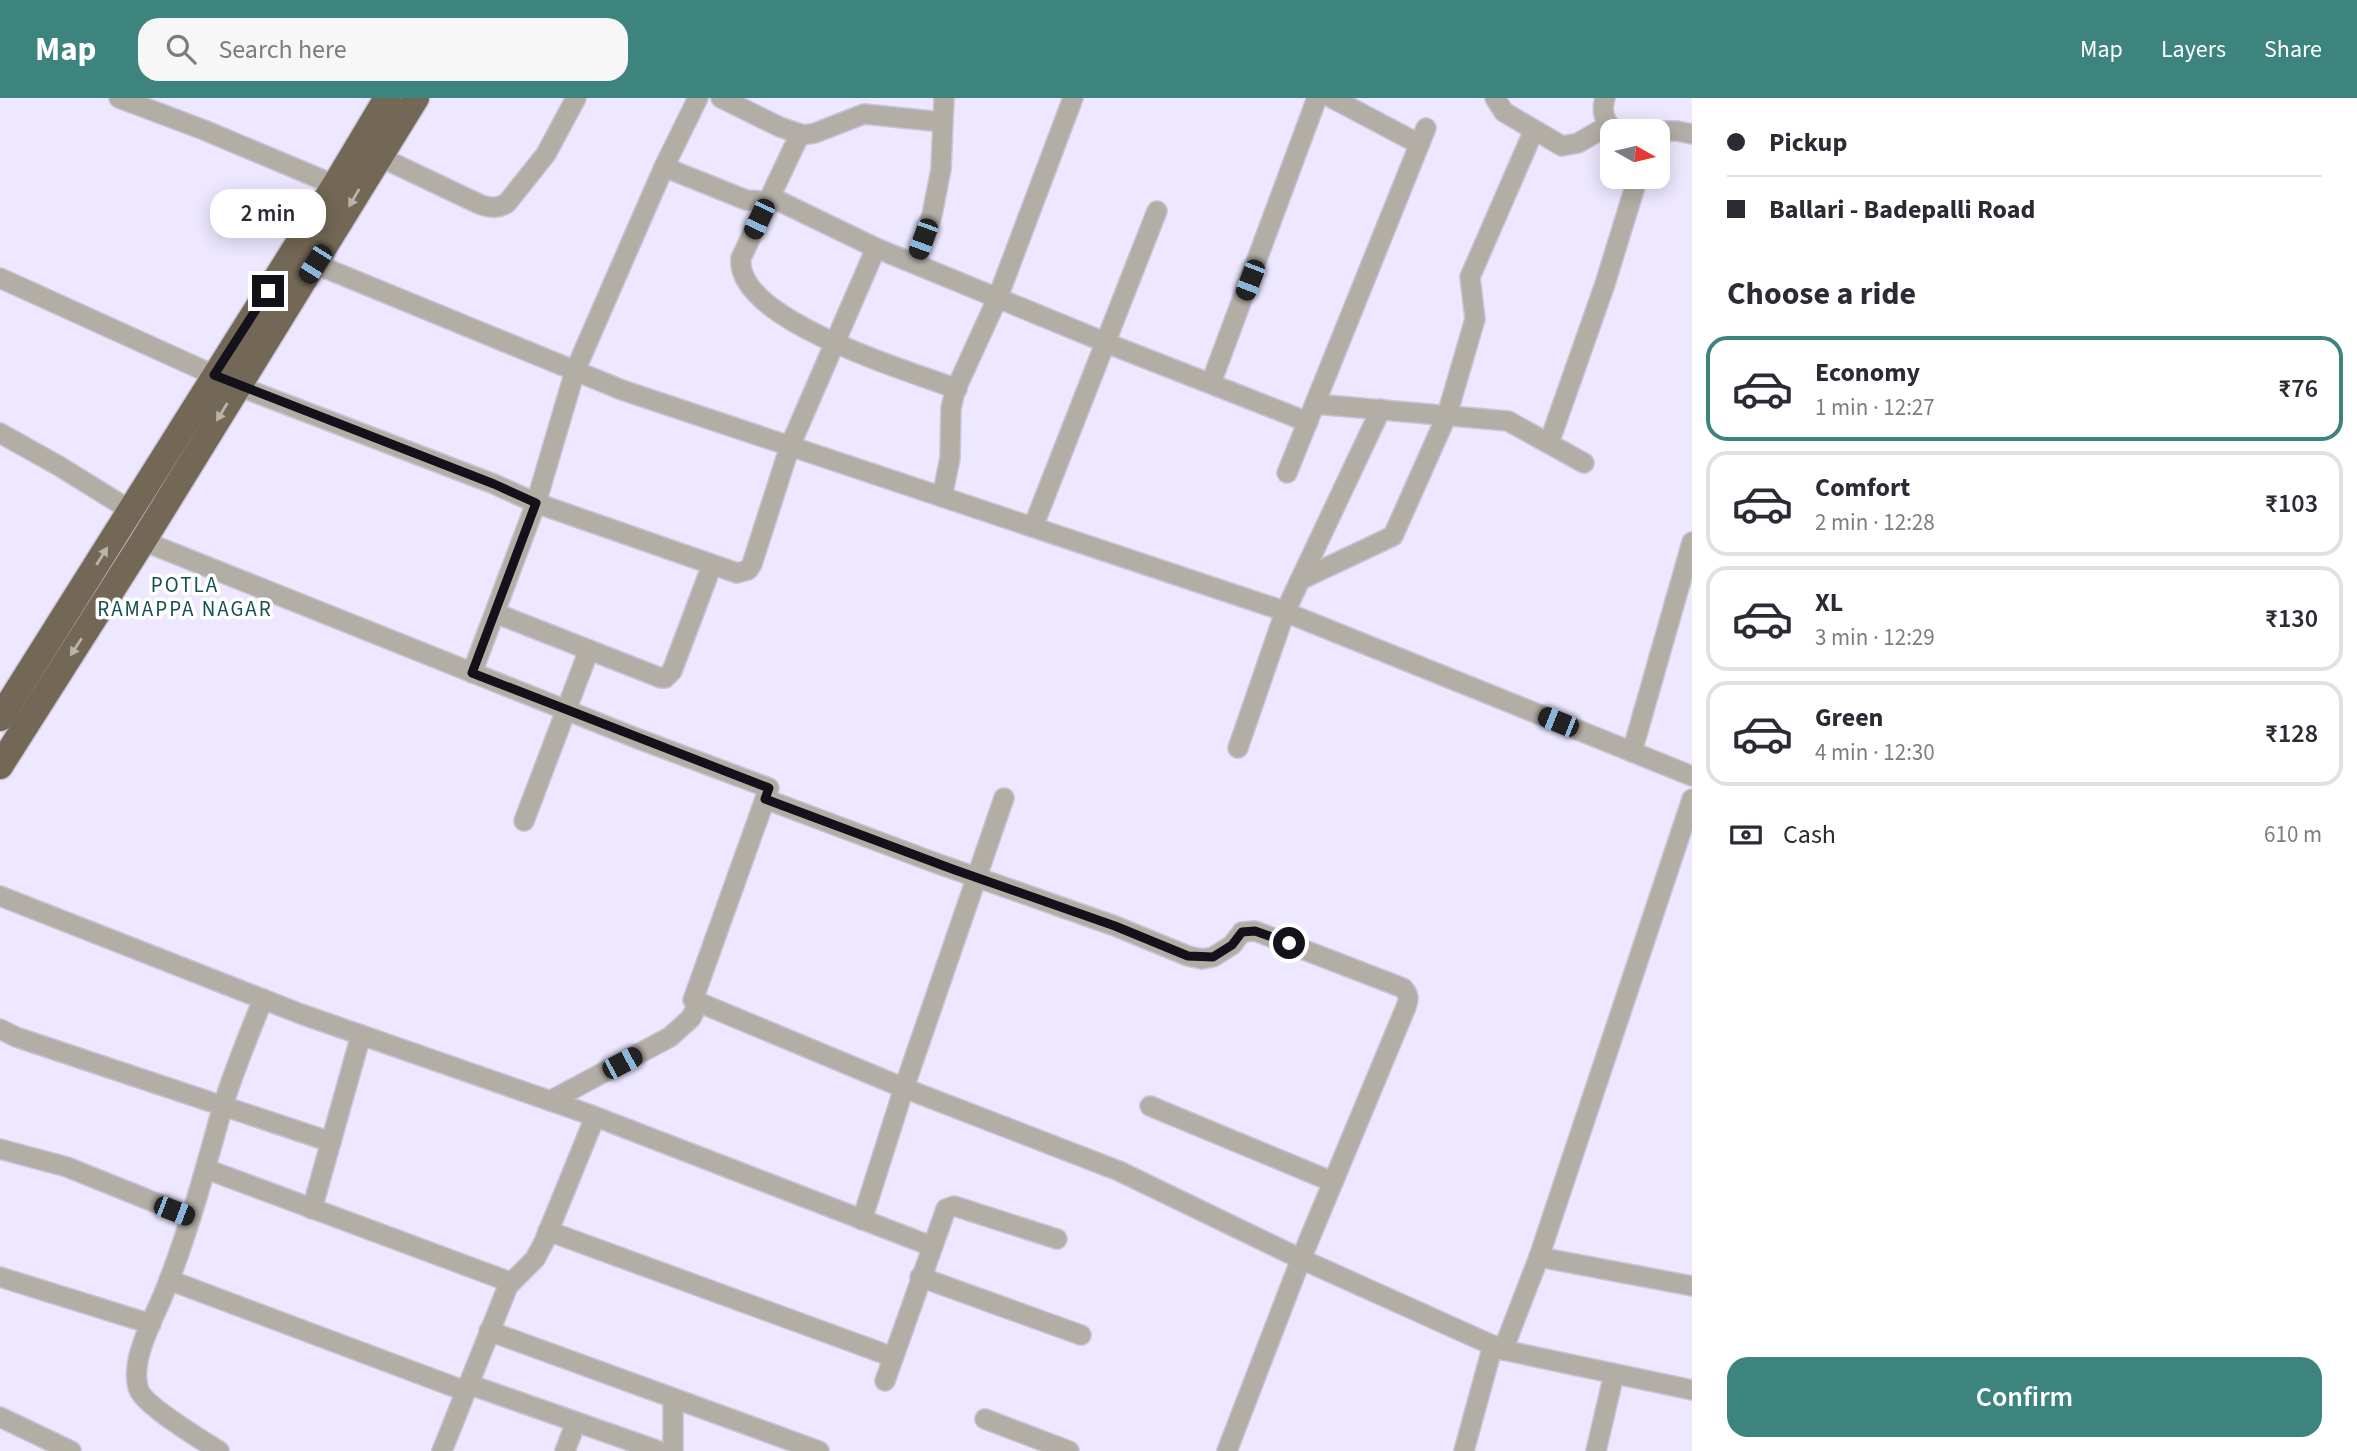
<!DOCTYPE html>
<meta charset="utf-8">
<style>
body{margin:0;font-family:"Source Sans 3",sans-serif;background:#f7f7f7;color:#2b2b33;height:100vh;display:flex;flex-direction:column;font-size:26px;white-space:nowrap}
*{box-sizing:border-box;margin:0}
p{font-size:23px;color:#7c7c81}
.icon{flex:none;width:38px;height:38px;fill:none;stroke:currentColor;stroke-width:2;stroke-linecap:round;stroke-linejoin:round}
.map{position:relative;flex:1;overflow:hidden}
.panel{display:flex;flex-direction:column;background:#fff;width:665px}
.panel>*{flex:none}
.guide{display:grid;align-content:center;height:154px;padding:0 35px;background:#fff}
.needle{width:46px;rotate:98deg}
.buttons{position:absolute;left:1600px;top:21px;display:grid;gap:14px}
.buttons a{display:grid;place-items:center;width:70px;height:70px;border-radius:14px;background:#fff;box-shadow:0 4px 18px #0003;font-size:35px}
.end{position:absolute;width:32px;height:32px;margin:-16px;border:9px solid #131119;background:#fff;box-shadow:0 0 0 4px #fff}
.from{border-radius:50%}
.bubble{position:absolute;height:49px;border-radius:21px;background:#fff;box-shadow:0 4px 18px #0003;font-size:23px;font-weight:600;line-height:49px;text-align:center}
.car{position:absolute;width:21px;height:42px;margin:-21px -10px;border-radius:9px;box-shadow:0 0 5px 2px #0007;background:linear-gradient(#222 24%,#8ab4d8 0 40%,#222 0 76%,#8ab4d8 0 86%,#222 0)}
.guide b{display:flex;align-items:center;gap:24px;height:66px;font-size:26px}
.guide b+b{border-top:2px solid #e1e1e2}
.guide i{width:18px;height:18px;background:#2b2b33}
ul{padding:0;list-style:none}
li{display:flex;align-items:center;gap:21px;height:105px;margin:0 14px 10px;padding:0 21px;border:4px solid #e1e1e2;border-radius:21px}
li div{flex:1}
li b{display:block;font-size:26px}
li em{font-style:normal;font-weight:600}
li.current{border-color:#3d847f}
li>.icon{width:63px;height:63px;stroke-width:1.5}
h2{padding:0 35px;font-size:32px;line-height:84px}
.pay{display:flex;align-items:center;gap:18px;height:77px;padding:0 35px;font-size:26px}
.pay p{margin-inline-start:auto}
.cta{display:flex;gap:14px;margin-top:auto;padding:14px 35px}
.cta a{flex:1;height:80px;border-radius:21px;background:#3d847f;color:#fff;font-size:28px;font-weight:600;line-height:80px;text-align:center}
header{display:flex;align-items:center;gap:42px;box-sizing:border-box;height:98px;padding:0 35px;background:#3d847f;color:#fff}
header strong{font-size:33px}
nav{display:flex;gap:38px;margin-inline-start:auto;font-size:24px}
.search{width:490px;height:63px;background:#f7f7f7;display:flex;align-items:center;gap:18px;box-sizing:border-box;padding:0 24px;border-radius:21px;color:#7c7c81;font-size:26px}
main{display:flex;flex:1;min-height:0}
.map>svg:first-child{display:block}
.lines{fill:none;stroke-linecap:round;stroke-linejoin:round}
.minor-casing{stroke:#cac6da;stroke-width:22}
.highway-casing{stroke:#cac6da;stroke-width:29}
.minor{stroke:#b3aea5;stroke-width:19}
.highway{stroke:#736755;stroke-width:26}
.oneway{fill:#b9b3aa}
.route{stroke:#131119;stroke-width:9}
.labels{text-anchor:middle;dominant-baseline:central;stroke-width:7;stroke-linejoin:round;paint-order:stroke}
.neighbourhood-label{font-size:21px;letter-spacing:2px;fill:#14504c;stroke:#fff}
</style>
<header>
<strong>Map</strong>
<div class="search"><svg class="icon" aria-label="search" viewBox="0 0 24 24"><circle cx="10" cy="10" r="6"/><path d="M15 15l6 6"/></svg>Search here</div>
<nav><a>Map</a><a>Layers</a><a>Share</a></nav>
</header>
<main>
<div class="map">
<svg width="1692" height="1353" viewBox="0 0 1692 1353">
<rect width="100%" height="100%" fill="#ede8ff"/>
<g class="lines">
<g class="minor-casing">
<g id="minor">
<path d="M119 0 204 32 335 87"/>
<path d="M721 0 780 29 803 37 815 35 864 16 942 24"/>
<path d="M1332 0 1419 46"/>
<path d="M1495 0 1504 14 1562 48 1578 45 1609 27"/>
<path d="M1605 0C1601 14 1604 21 1613 33"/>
<path d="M1657 33H1677L1692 36"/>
<path d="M800 36 741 160C734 222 910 273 957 291"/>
<path d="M378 58 479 106C490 110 497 111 507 105L546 56 576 0"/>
<path d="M664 69 746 102 781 104 876 150 1114 248 1308 324"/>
<path d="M915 165 932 117 941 71 944 0"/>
<path d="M315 166 622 292 1275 510 1692 678"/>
<path d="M0 180 238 288 494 386 536 405 737 475 748 472 752 466 790 348 876 150"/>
<path d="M1211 285 1317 0"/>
<path d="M1315 306 1508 323 1584 365"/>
<path d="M0 335 59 368 130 412"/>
<path d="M1549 345 1605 186 1638 79"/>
<path d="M1287 375 1426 30"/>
<path d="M942 399 950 360 951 310 955 293 998 199 1073 0"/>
<path d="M1033 429 1157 113"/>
<path d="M143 443 636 640 769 690 693 902 904 990 1119 1073 1301 1161 1503 1252 1692 1292"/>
<path d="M1300 482 1393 438 1447 317 1475 221 1470 179 1534 32"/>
<path d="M495 515 661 580H665L672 573 712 467"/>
<path d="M472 575 536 405 575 273 664 69 698 0"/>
<path d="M1238 650 1285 514 1381 311"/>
<path d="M1632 654 1692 444"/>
<path d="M765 701 933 764 1115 828 1188 858 1202 861 1213 859 1232 847 1242 834 1255 833 1403 890C1409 897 1409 901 1406 909L1301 1161 1227 1353"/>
<path d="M1692 701 1539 1159 1692 1188"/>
<path d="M524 723 589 552"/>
<path d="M0 798 301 916 591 1017 931 1148"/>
<path d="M0 931 16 939 331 1044"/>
<path d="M550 1003 670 939 691 920 699 904"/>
<path d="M1150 1008 1333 1084"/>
<path d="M0 1051 67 1069 191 1119"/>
<path d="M206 1071 510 1184"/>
<path d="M312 1111 361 937"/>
<path d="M862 1122 904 990 1004 700"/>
<path d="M548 1133 893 1259"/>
<path d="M0 1179 151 1226"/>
<path d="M920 1179 1081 1237"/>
<path d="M169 1182 465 1293"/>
<path d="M489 1233 819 1353"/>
<path d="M1503 1252 1539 1159"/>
<path d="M885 1283 946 1111 954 1108 1057 1141"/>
<path d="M468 1286 659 1353"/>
<path d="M673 1300V1353"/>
<path d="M0 1319 71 1353"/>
<path d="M985 1321 1069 1353"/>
<path d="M219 1353C202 1342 145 1308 139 1292 128 1263 156 1217 166 1190 189 1132 205 1072 222 1011 233 974 249 937 263 901"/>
<path d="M442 1353 508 1188 535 1161 544 1144 595 1019"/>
<path d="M565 1353 576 1324"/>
<path d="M1464 1353 1493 1247"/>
<path d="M1596 1353 1614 1276"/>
</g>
</g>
<g class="highway-casing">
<g id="highway">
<path d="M0 620 335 87 387 0"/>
<path d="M0 668 143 443 416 0"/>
</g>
</g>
<use href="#minor" class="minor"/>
<use href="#highway" class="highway"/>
</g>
<defs><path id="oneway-solid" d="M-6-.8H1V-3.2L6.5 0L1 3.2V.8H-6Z" transform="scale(1.75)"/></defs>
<g class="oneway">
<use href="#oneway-solid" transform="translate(354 100) rotate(120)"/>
<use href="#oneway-solid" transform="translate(222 314) rotate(121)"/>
<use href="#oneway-solid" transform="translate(102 458) rotate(-58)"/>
<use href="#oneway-solid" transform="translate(76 549) rotate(123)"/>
</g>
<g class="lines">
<path class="route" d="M268 193 214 277 494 386 536 405 472 575 769 690 765 701 955 772 1115 828 1188 858 1213 859 1232 847 1242 834 1255 833 1289 845"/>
</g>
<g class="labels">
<g class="neighbourhood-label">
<text x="185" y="487">POTLA<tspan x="185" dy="24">RAMAPPA NAGAR</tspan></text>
</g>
</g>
</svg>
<div class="buttons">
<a><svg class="needle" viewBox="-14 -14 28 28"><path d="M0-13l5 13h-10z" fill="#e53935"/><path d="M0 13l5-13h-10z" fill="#7c7c81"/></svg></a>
</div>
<i class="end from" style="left:1289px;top:845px"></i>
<i class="end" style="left:268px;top:193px"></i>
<div class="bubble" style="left:210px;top:91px;width:116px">2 min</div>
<i class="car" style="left:759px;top:121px;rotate:205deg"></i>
<i class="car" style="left:923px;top:141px;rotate:200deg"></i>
<i class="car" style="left:315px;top:166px;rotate:212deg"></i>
<i class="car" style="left:1250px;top:182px;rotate:201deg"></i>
<i class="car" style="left:1558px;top:624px;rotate:292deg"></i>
<i class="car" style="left:622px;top:965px;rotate:62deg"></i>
<i class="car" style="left:174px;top:1113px;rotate:111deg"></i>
</div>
<section class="panel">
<div class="guide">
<b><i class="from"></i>Pickup</b>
<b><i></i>Ballari - Badepalli Road</b>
</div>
<h2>Choose a ride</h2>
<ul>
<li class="current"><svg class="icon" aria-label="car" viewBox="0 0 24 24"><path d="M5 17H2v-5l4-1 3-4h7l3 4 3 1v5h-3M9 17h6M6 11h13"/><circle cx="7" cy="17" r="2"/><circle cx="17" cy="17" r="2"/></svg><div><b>Economy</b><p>1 min · 12:27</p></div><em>₹76</em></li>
<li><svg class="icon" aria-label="car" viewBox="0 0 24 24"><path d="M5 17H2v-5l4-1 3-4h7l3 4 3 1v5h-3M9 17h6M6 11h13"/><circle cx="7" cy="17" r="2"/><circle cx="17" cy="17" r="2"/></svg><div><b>Comfort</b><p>2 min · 12:28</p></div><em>₹103</em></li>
<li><svg class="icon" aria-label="car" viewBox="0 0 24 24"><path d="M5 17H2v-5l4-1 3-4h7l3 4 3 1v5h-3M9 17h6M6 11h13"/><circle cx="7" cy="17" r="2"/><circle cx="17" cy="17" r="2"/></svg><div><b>XL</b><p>3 min · 12:29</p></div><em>₹130</em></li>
<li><svg class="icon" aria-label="car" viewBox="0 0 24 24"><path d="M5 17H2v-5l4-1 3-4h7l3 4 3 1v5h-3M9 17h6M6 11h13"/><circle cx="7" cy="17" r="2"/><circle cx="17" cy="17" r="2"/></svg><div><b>Green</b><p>4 min · 12:30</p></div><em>₹128</em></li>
</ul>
<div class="pay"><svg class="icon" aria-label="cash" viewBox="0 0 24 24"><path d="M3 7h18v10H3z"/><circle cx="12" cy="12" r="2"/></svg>Cash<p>610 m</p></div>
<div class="cta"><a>Confirm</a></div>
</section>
</main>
